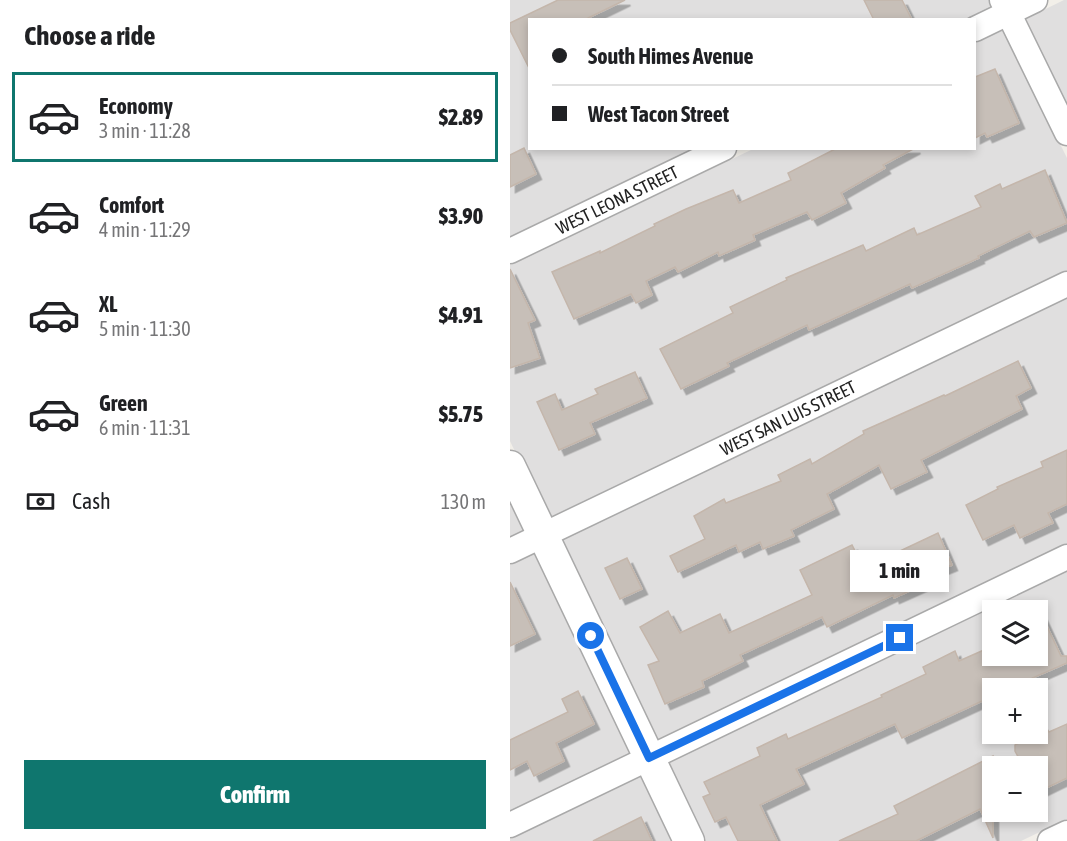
<!DOCTYPE html>
<meta charset="utf-8">
<style>
body{margin:0;font-family:"Asap Condensed",sans-serif;background:#f6f6f6;color:#202124;height:100vh;display:flex;flex-direction:column;font-size:22px;white-space:nowrap}
*{box-sizing:border-box;margin:0}
p{font-size:20px;color:#757577}
.icon{flex:none;width:33px;height:33px;fill:none;stroke:currentColor;stroke-width:2;stroke-linecap:round;stroke-linejoin:round}
.map{position:relative;flex:1;overflow:hidden}
.panel{display:flex;flex-direction:column;background:#fff;width:510px}
.panel>*{flex:none}
.guide{position:absolute;left:18px;top:18px;width:448px;height:132px;border-radius:0px;box-shadow:0 3px 9px #0003;display:grid;align-content:center;height:132px;padding:0 24px;background:#fff}
.buttons{position:absolute;left:472px;top:600px;display:grid;gap:12px}
.buttons a{display:grid;place-items:center;width:66px;height:66px;border-radius:0px;background:#fff;box-shadow:0 3px 9px #0003;font-size:30px}
.end{position:absolute;width:27px;height:27px;margin:-14px;border:8px solid #1a73e8;background:#fff;box-shadow:0 0 0 3px #fff}
.from{border-radius:50%}
.bubble{position:absolute;height:42px;border-radius:0px;background:#fff;box-shadow:0 3px 9px #0003;font-size:20px;font-weight:800;line-height:42px;text-align:center}
.guide b{display:flex;align-items:center;gap:21px;height:57px;font-size:22px}
.guide b+b{border-top:2px solid #e0e0e0}
.guide i{width:15px;height:15px;background:#202124}
ul{padding:0;list-style:none}
li{display:flex;align-items:center;gap:18px;height:90px;margin:0 12px 9px;padding:0 12px;border:3px solid transparent;border-radius:0px}
li div{flex:1}
li b{display:block;font-size:22px}
li em{font-style:normal;font-weight:800}
li.active{border-color:#0f766e}
li>.icon{width:54px;height:54px;stroke-width:1.5}
h2{padding:0 24px;font-size:27px;line-height:72px}
.pay{display:flex;align-items:center;gap:15px;height:66px;padding:0 24px;font-size:22px}
.pay p{margin-inline-start:auto}
.button{display:flex;gap:12px;margin-top:auto;padding:12px 24px}
.button a{flex:1;height:69px;border-radius:0px;background:#0f766e;color:#fff;font-size:24px;font-weight:800;line-height:69px;text-align:center}
main{display:flex;flex:1;min-height:0}
.map>svg:first-child{display:block}
.residential{fill:#e0dfdf;fill-rule:evenodd}
.building{fill:#c7bfb8;stroke:#c4b6ab;stroke-width:1.5;filter:url(#shadow)}
.lines{fill:none;stroke-linecap:round;stroke-linejoin:round}
.minor-casing{stroke:#a9a9a9;stroke-width:27}
.tertiary-casing{stroke:#a9a9a9;stroke-width:33}
.minor{stroke:#fff;stroke-width:24}
.tertiary{stroke:#fff;stroke-width:30}
.route{stroke:#1a73e8;stroke-width:8}
.labels{text-anchor:middle;dominant-baseline:central;stroke-width:4.5;stroke-linejoin:round;paint-order:stroke}
.street-label{font-size:18px;fill:#222;stroke:#fff}
</style>
<main>
<section class="panel">
<h2>Choose a ride</h2>
<ul>
<li class="active"><svg class="icon" aria-label="car" viewBox="0 0 24 24"><path d="M5 17H2v-5l4-1 3-4h7l3 4 3 1v5h-3M9 17h6M6 11h13"/><circle cx="7" cy="17" r="2"/><circle cx="17" cy="17" r="2"/></svg><div><b>Economy</b><p>3 min · 11:28</p></div><em>$2.89</em></li>
<li><svg class="icon" aria-label="car" viewBox="0 0 24 24"><path d="M5 17H2v-5l4-1 3-4h7l3 4 3 1v5h-3M9 17h6M6 11h13"/><circle cx="7" cy="17" r="2"/><circle cx="17" cy="17" r="2"/></svg><div><b>Comfort</b><p>4 min · 11:29</p></div><em>$3.90</em></li>
<li><svg class="icon" aria-label="car" viewBox="0 0 24 24"><path d="M5 17H2v-5l4-1 3-4h7l3 4 3 1v5h-3M9 17h6M6 11h13"/><circle cx="7" cy="17" r="2"/><circle cx="17" cy="17" r="2"/></svg><div><b>XL</b><p>5 min · 11:30</p></div><em>$4.91</em></li>
<li><svg class="icon" aria-label="car" viewBox="0 0 24 24"><path d="M5 17H2v-5l4-1 3-4h7l3 4 3 1v5h-3M9 17h6M6 11h13"/><circle cx="7" cy="17" r="2"/><circle cx="17" cy="17" r="2"/></svg><div><b>Green</b><p>6 min · 11:31</p></div><em>$5.75</em></li>
</ul>
<div class="pay"><svg class="icon" aria-label="cash" viewBox="0 0 24 24"><path d="M3 7h18v10H3z"/><circle cx="12" cy="12" r="2"/></svg>Cash<p>130 m</p></div>
<div class="button"><a>Confirm</a></div>
</section>
<div class="map">
<svg width="557" height="841" viewBox="0 0 557 841">
<defs>
<filter id="shadow"><feDropShadow dx="5.5" dy="5.5" stdDeviation="0" flood-color="#0004"/></filter>
</defs>
<rect width="100%" height="100%" fill="#f2efe9"/>
<g class="residential">
<path d="M0 0H479L482 7 456 20H20V148L186 149 0 238Z"/>
<path d="M554 0H557V108L513 20Z"/>
<path d="M493 29 557 158V271L37 519 0 441V265L243 149 465 148V42Z"/>
<path d="M557 298V544L143 742 48 541Z"/>
<path d="M0 492 18 529 0 537Z"/>
<path d="M28 551 123 752 0 812V565Z"/>
<path d="M557 571V819L511 841H191L154 764ZM483 610H528V656H483ZM483 688H528V734H483ZM483 766H528V812H483Z"/>
<path d="M134 774 166 841H0V839Z"/>
</g>
<g class="building">
<path d="M48 0H115L74 20H20V70L0 30V23Z"/>
<path d="M354 0H392L402 20H364Z"/>
<path d="M485 69 509 123 477 137 475 133 465 138V77Z"/>
<path d="M14 148 26 174 0 187V155Z"/>
<path d="M327 148H405L373 165 375 168 331 193 336 203 302 220 297 212 243 235 245 240 209 256 208 252 168 272 165 267 136 281 142 295 126 303 121 294 64 319 42 272 90 251V253L145 226 144 224 176 209 223 190 229 203 281 180 278 173Z"/>
<path d="M535 170 557 223 524 237 520 231 468 256 469 258 402 288 400 284 299 330 297 325 217 363 219 366 171 389 150 349 223 313 220 307 277 280 276 278 353 245 356 251 404 228 407 235 471 207 465 196 490 184 492 189Z"/>
<path d="M0 269 25 320 18 323 30 358 0 368Z"/>
<path d="M508 361 521 388 506 396 512 409 411 460 417 472 381 489 369 465 317 494 324 509 281 530 284 536 253 549 250 542 229 552 226 545 168 572 160 556 195 539 184 516 214 499 216 503 271 481 268 475 300 459 302 464 354 434 353 431 434 395 435 396Z"/>
<path d="M125 372 137 398 80 423 85 434 49 450 27 402 45 394 52 410 88 394 85 389Z"/>
<path d="M557 450V504L538 513 543 523 510 538 504 525 473 540 456 505 488 489 487 487 533 467 531 462Z"/>
<path d="M428 533 442 565 412 577 415 584 384 598 383 595 317 627 312 617 230 655 233 661 192 681 194 687 155 704 138 665 149 661 130 627 158 611 170 633 210 614 219 633 302 595 290 570 342 545 354 568Z"/>
<path d="M117 558 132 589 110 599 95 568Z"/>
<path d="M0 582 25 634 0 646Z"/>
<path d="M528 607 551 656H557V663L513 682 516 688H483V696L392 738 385 724 286 769 294 784 250 805 267 841H228L216 817 205 822 193 797 200 794 194 782 250 756 247 748 276 734 278 739 372 697 371 695 416 674 413 667 445 651 449 661 483 646V656H528Z"/>
<path d="M68 691 84 724 46 743 54 761 24 776 17 761 0 770V740L58 712 52 699Z"/>
<path d="M557 724V778L528 792V766H513L505 751V745L537 729 539 732Z"/>
<path d="M483 756V838L470 809 406 841H329L388 814 384 806Z"/>
<path d="M131 817 142 841H83Z"/>
</g>
<g class="lines">
<g class="minor-casing">
<g id="minor">
<path d="M492 0 557 133"/>
<path d="M465 29 525 0"/>
<path d="M0 251 214 148"/>
<path d="M0 551 557 284"/>
<path d="M0 825 557 557"/>
<path d="M540 841 557 833"/>
</g>
</g>
<g class="tertiary-casing">
<path id="tertiary" d="M0 466 179 841"/>
</g>
<use href="#minor" class="minor"/>
<use href="#tertiary" class="tertiary"/>
</g>
<g class="lines">
<path class="route" d="M81 636 139 758 390 638"/>
</g>
<g class="labels">
<g class="street-label">
<text transform="translate(107 200) rotate(-26)">WEST LEONA STREET</text>
<text transform="translate(278 418) rotate(-26)">WEST SAN LUIS STREET</text>
</g>
</g>
</svg>
<div class="buttons">
<a><svg class="icon" aria-label="layers" viewBox="0 0 24 24"><path d="M12 4l9 5-9 5-9-5zM3 14l9 5 9-5"/></svg></a>
<a>+</a>
<a>−</a>
</div>
<i class="end from" style="left:81px;top:636px"></i>
<i class="end" style="left:390px;top:638px"></i>
<div class="bubble" style="left:340px;top:550px;width:99px">1 min</div>
<div class="guide">
<b><i class="from"></i>South Himes Avenue</b>
<b><i></i>West Tacon Street</b>
</div>
</div>
</main>
